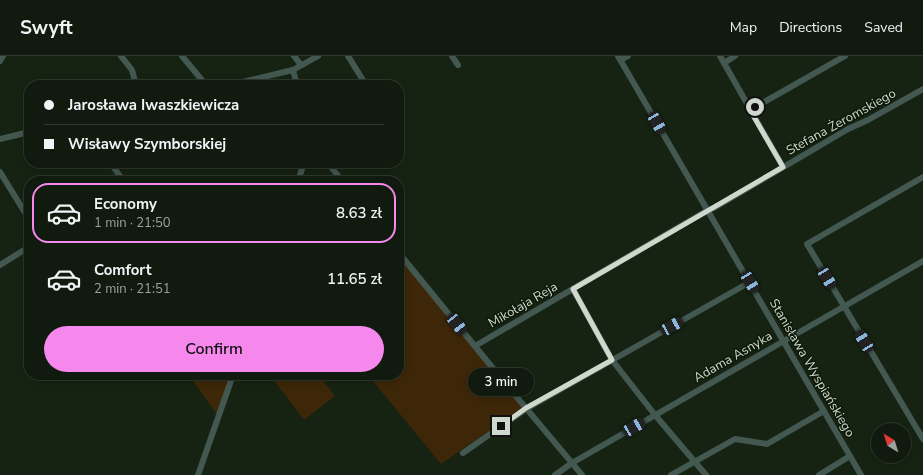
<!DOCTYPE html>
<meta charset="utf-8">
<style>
body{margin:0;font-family:"Nunito Sans",sans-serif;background:#192317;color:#f1f3f6;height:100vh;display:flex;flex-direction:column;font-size:15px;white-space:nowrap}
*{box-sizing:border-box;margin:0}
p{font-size:13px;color:#9ca19e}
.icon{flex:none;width:22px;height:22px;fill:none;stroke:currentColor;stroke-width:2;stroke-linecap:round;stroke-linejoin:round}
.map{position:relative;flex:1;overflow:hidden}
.drawer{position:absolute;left:24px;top:120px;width:380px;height:204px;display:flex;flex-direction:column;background:#101a0e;border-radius:16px;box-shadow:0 2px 10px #0003,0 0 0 1px #30382e}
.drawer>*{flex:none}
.top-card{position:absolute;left:24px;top:24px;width:380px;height:88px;border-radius:16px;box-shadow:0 2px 10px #0003,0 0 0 1px #30382e;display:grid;align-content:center;height:88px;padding:0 20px;background:#101a0e}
.needle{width:26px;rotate:322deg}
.tools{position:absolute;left:871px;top:367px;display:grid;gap:8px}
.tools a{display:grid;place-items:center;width:40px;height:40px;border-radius:50%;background:#101a0e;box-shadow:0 2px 10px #0003,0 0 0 1px #30382e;font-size:20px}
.end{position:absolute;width:18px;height:18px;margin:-9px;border:5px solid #cfd8cc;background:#111;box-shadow:0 0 0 2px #111}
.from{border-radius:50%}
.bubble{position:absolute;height:28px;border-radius:14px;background:#101a0e;box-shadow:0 2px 10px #0003,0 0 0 1px #30382e;font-size:13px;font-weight:600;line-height:28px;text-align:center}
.car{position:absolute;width:12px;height:24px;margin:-12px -6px;border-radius:5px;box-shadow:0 0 3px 1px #0007;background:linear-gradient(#222 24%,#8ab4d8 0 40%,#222 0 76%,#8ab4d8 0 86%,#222 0)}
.top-card b{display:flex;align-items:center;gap:14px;height:38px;font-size:15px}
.top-card b+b{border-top:1px solid #30382e}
.top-card i{width:10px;height:10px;background:#f1f3f6}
ul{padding:7px 0 0;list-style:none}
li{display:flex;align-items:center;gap:12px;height:60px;margin:0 8px 6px;padding:0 12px;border:2px solid transparent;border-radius:16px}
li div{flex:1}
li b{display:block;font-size:15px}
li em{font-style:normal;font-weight:600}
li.active{border-color:#f688ed}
li>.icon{width:36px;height:36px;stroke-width:1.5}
.button{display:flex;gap:8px;margin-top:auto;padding:8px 20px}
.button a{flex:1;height:46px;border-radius:24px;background:#f688ed;color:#111;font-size:16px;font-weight:600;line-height:46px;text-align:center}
header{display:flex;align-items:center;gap:24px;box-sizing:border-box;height:56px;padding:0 20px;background:#101a0e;border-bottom:1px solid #30382e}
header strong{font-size:19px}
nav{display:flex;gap:22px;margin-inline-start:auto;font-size:14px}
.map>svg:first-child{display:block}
.green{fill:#3d2708}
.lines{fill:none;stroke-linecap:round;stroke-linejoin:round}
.minor{stroke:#445852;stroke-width:6}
.route{stroke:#cfd8cc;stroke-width:5}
.labels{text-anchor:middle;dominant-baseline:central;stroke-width:3;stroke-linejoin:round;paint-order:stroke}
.street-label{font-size:13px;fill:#cfd8cc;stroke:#0d1a09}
</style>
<header>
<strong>Swyft</strong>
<nav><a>Map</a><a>Directions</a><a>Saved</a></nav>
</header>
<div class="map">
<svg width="923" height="419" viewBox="0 0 923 419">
<rect width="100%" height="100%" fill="#162312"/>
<g class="green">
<path d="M401 202 523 351 441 408 368 319H399V204Z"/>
<path d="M189 319H231L217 359Z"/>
<path d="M270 319H319L335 340 304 364Z"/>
</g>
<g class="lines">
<g class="minor">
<path d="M121 0 132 14 136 29"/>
<path d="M182 0 206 29"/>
<path d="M294 0 301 9"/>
<path d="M348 0 366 29"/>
<path d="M452 0 458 9"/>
<path d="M618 0 861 419"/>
<path d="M720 0 783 111"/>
<path d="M620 4 628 0"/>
<path d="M0 5 3 0"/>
<path d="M724 7 735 0"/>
<path d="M293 14 297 29"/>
<path d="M230 29 293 14 318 0"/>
<path d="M750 54 845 0"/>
<path d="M0 83 29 76"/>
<path d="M111 107 123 125"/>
<path d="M172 107 177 109 183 107"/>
<path d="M328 107 342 125"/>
<path d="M246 109 247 107"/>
<path d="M0 116 29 163"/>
<path d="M923 121 807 188 923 383"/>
<path d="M298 125 304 107"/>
<path d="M399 197 500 321 582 419"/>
<path d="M0 209 29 191"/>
<path d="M573 233 612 304 655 359 706 419"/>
<path d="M475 290 708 154 714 152 848 73 868 64 923 33"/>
<path d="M463 397 526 353 750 226"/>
<path d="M198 419 233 319"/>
<path d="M555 419 572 407 923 205"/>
<path d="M671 419 735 383 767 388 824 355"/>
<path d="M819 419 850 400"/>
</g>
</g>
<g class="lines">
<path class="route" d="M501 370 526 352 612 304 573 233 783 111 750 54 755 51"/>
</g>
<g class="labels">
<g class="street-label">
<text transform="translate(841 66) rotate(-29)">Stefana Żeromskiego</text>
<text transform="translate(523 249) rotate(-30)">Mikołaja Reja</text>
<text transform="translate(733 301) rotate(-30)">Adama Asnyka</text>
<text transform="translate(812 312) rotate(60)">Stanisława Wyspiańskiego</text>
</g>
</g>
</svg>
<div class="tools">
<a><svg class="needle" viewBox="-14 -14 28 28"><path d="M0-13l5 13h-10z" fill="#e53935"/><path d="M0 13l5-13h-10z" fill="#9ca19e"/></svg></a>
</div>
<i class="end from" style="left:755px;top:51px"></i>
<i class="end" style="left:501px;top:370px"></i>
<div class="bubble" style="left:468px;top:312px;width:66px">3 min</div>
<i class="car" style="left:657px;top:67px;rotate:150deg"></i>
<i class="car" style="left:827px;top:222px;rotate:149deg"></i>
<i class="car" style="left:750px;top:226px;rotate:149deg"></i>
<i class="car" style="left:457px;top:268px;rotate:142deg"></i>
<i class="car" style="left:672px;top:270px;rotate:61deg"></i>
<i class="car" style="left:864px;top:285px;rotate:329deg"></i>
<i class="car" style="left:634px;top:371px;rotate:60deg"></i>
<div class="top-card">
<b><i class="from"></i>Jarosława Iwaszkiewicza</b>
<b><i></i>Wisławy Szymborskiej</b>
</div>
<section class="drawer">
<ul>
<li class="active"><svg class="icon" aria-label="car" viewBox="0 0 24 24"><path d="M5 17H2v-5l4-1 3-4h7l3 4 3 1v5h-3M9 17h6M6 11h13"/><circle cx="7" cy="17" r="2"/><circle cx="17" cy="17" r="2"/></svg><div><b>Economy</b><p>1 min · 21:50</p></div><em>8.63 zł</em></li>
<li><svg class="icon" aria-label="car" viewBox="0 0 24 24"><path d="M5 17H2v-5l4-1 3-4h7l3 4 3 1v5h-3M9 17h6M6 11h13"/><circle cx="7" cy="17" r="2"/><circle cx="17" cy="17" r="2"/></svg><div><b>Comfort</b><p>2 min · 21:51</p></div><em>11.65 zł</em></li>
</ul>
<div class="button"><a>Confirm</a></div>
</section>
</div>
